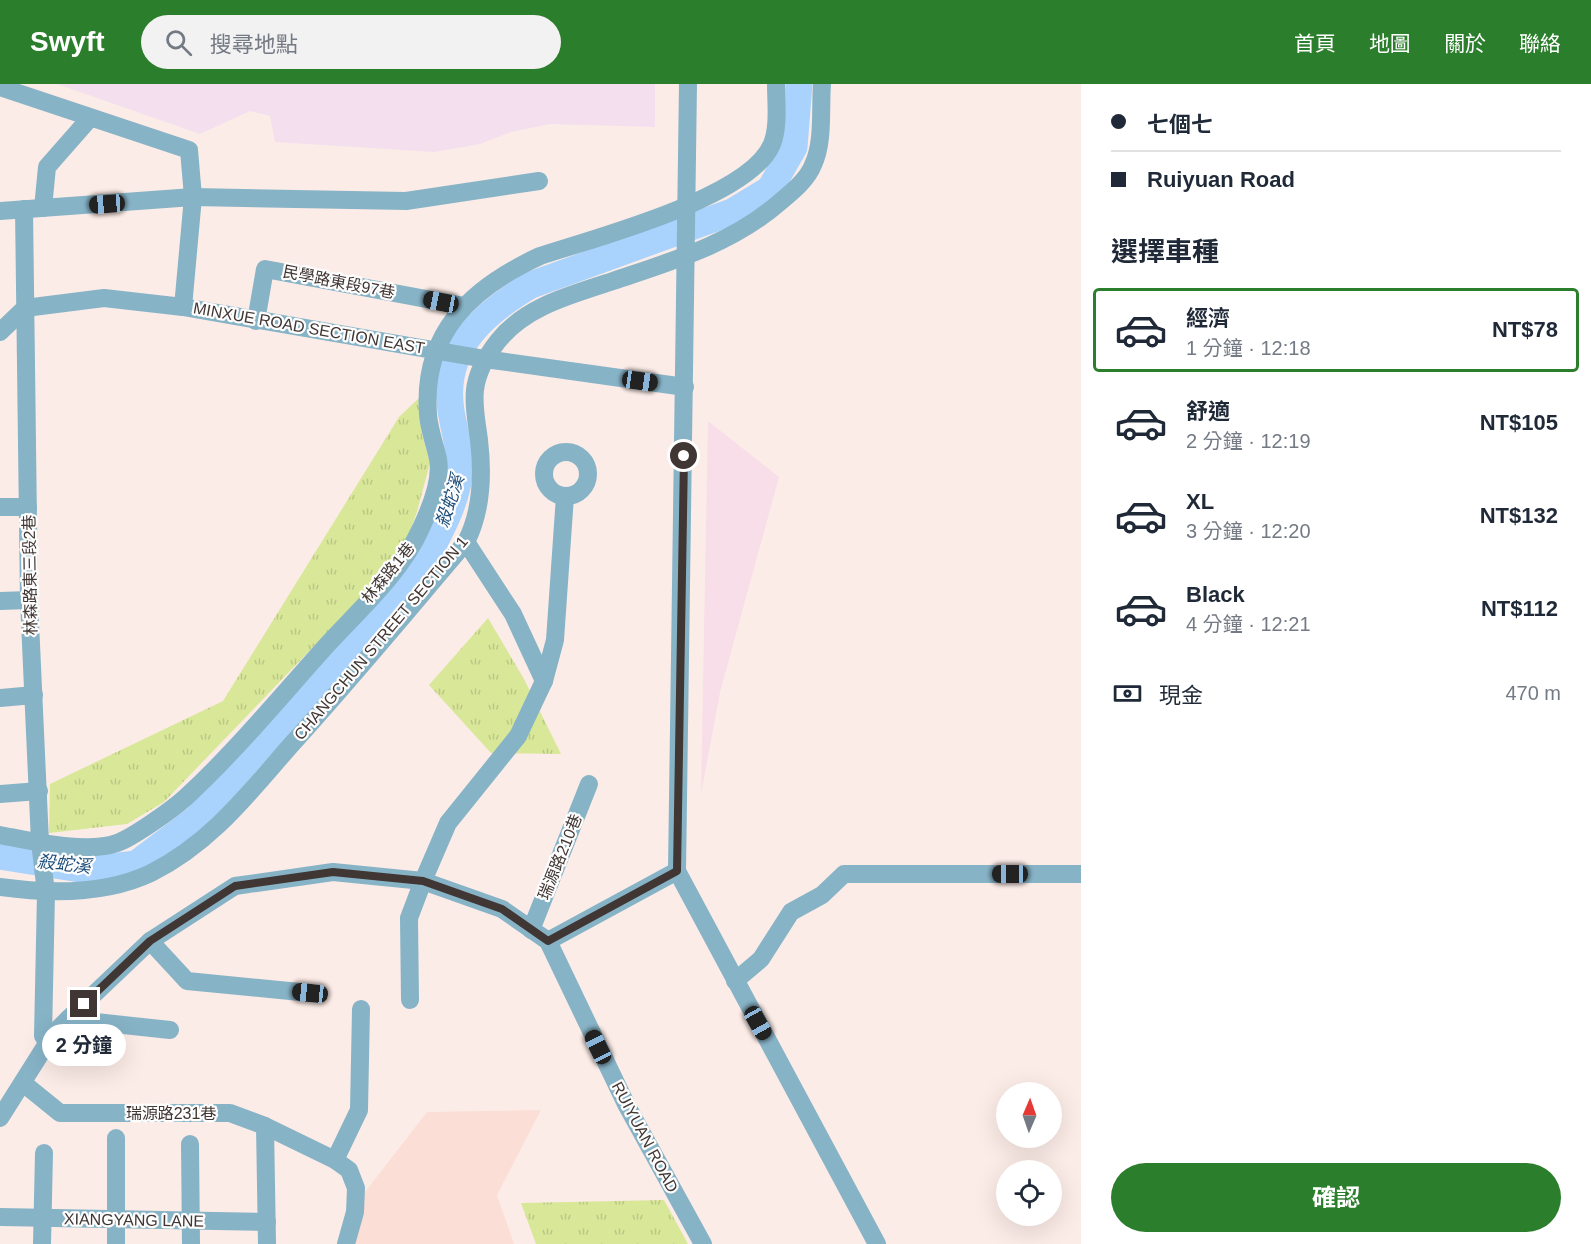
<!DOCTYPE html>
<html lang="zh-TW">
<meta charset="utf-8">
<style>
body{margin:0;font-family:Helvetica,"Noto Sans TC",sans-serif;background:#f2f2f3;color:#1f2937;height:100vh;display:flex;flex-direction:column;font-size:22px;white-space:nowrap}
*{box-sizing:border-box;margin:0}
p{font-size:20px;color:#747a83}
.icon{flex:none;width:33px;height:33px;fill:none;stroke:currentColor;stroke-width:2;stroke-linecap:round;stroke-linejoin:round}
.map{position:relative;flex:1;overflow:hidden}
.panel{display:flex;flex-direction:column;background:#fff;width:510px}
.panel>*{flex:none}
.banner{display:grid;align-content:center;height:132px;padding:0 30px;background:#fff}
.needle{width:39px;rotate:2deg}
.tools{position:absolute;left:996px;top:998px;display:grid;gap:12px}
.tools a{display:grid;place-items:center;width:66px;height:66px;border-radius:50%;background:#fff;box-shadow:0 6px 24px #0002;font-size:30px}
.end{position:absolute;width:27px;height:27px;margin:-14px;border:8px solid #403633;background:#fff;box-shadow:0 0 0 3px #fff}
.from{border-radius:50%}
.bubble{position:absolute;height:42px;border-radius:21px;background:#fff;box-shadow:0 6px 24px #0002;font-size:20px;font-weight:700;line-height:42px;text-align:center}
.car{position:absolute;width:18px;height:36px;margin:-18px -9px;border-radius:8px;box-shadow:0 0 4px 2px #0007;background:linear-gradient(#222 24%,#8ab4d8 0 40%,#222 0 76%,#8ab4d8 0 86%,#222 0)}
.banner b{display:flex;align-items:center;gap:21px;height:57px;font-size:22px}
.banner b+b{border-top:2px solid #e0e1e3}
.banner i{width:15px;height:15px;background:#1f2937}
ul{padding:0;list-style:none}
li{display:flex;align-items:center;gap:18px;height:84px;margin:0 12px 9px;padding:0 18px;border:3px solid transparent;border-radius:6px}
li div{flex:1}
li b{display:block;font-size:22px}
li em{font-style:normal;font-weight:700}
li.on{border-color:#2b7e2b}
li>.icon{width:54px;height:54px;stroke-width:1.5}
h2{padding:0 30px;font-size:27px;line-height:72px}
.pay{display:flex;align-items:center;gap:15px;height:66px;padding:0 30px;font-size:22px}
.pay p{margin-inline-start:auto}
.cta{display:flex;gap:12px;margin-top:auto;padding:12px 30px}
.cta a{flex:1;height:69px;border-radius:36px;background:#2b7e2b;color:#fff;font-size:24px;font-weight:700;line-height:69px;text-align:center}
header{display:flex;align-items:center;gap:36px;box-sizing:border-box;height:84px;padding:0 30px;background:#2b7e2b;color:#fff}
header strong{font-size:28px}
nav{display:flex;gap:33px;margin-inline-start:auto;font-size:21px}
.search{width:420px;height:54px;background:#f2f2f3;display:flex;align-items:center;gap:15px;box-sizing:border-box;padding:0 21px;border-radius:33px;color:#747a83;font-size:22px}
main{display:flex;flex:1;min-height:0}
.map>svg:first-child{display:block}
.built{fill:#fbdfd6}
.industrial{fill:#f7dee9}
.education{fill:#f3dfee}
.grass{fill:url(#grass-tufts)}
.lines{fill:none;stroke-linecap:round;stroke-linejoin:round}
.river{stroke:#a9d3fd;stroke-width:27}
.minor{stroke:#87b3c7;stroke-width:18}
.route{stroke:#403633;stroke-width:8}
.labels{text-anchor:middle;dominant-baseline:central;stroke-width:4.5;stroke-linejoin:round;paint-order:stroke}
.street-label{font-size:16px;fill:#403633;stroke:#fdfdfd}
.water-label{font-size:18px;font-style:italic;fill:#1d4e7c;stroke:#fdfdfd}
</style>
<header>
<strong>Swyft</strong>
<div class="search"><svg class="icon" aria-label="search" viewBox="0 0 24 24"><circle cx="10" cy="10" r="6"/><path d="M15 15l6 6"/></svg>搜尋地點</div>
<nav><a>首頁</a><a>地圖</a><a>關於</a><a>聯絡</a></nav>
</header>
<main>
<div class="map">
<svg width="1081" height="1160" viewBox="0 0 1081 1160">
<defs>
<pattern id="grass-tufts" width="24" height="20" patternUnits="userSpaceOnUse" patternTransform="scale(1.5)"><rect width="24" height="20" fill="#d9e799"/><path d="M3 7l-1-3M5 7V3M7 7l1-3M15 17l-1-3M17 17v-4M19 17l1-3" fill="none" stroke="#bbc784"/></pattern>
</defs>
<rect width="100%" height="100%" fill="#fcece7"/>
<path class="built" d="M541 1026 497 1111 514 1160H355L365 1108 427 1028Z"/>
<path class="industrial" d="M708 337 779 393 720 608 701 710Z"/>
<path class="education" d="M57 0H655V43L550 40 511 48 480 60 434 68 275 58 270 32 250 27 200 50Z"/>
<g class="grass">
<path d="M419 314 422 350 430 379 417 428 407 455 369 505 164 718 127 740 49 749 50 700 223 617 399 333Z"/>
<path d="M488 534 524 595 561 670 491 669 429 601Z"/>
<path d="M664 1116 688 1160H536L521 1119Z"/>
</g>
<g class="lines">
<path class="river" d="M0 772 86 786 136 780 197 734 426 475C440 448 457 418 460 386 462 367 451 338 450 318 445 261 487 227 531 201L732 128 770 105 794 63 799 0"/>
<g class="minor">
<path d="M688 0 677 787 877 1160"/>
<path d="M0 3 189 66 193 113 183 223 104 214 25 224 0 248"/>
<path d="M43 124 47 83 90 34"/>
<path d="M24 125 29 516 40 758 46 809 43 952"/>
<path d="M0 127 193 113 406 117 539 97"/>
<path d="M183 223 485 275 685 303"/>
<path d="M256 237 265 185 464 222"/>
<circle cx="566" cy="390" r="22"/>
<path d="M0 423H28"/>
<path d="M466 458 513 530 544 597"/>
<path d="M0 517 29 516"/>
<path d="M0 614 34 611"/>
<path d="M0 710 39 707"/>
<path d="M0 751C32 757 86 770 117 759 132 754 173 725 185 714 236 667 281 612 327 561 360 525 401 489 421 444 430 425 442 396 438 375 435 360 429 346 428 330 422 249 471 204 540 172 594 154 750 114 772 60 779 42 776 19 776 0"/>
<path d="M0 803C50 810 105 811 151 789 211 759 248 710 291 661 351 595 408 526 466 458 482 427 483 390 479 356 477 340 473 322 475 306 477 288 487 271 498 257 526 222 571 211 613 197 672 177 732 160 780 118 792 108 807 96 813 81 824 58 820 25 822 0"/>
<path d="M531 846 589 700"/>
<path d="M150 857 187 897 310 909"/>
<path d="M548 857 677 787"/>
<path d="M735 897 761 875 791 828 822 811 844 790H1081"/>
<path d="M410 916 409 834 423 797 448 739 518 652 544 597 555 556 565 412"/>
<path d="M68 935 170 946"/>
<path d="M23 999 60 1029H230L265 1042 335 1076 349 1086 356 1104 355 1128 346 1160"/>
<path d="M0 1034 53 950 68 935 150 857 235 802 333 788 423 797 502 825 548 857 627 1022 703 1160"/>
<path d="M265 1042 267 1160"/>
<path d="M116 1054V1160"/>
<path d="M190 1060 191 1160"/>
<path d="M335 1076 359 1026 361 925"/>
<path d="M0 1133 267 1138"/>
<path d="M42 1160 44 1069"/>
</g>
</g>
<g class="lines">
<path class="route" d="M84 920 150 857 235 802 333 788 423 797 502 825 548 857 677 787 684 372"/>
</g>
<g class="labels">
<g class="street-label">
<text transform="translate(339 198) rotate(11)">民學路東段97巷</text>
<text transform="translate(309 244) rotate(10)">MINXUE ROAD SECTION EAST</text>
<text transform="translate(388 489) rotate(-51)">林森路1巷</text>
<text transform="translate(30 491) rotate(-91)">林森路東三段2巷</text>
<text transform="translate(381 554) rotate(-50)">CHANGCHUN STREET SECTION 1</text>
<text transform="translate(560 773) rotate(-68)">瑞源路210巷</text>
<text x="171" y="1029">瑞源路231巷</text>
<text transform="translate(645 1053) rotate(62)">RUIYUAN ROAD</text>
<text transform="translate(134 1136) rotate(1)">XIANGYANG LANE</text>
</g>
<g class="water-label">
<text transform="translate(450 417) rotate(-72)">殺蛇溪</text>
<text transform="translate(64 780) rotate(6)">殺蛇溪</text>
</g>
</g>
</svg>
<div class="tools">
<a><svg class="needle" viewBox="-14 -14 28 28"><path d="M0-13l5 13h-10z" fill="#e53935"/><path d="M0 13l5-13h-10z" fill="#747a83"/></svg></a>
<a><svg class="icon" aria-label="locate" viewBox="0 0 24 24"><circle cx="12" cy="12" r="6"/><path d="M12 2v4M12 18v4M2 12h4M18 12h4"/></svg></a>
</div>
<i class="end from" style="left:684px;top:372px"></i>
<i class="end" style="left:84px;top:920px"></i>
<div class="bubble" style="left:42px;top:940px;width:84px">2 分鐘</div>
<i class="car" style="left:107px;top:120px;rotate:266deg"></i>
<i class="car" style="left:441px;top:218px;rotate:281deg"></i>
<i class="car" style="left:640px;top:297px;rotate:98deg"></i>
<i class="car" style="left:1010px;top:790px;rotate:270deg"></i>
<i class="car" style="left:310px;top:909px;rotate:276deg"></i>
<i class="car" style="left:758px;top:939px;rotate:151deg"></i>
<i class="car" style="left:598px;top:963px;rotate:334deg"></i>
</div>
<section class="panel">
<div class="banner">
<b><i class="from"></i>七個七</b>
<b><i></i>Ruiyuan Road</b>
</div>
<h2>選擇車種</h2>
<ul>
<li class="on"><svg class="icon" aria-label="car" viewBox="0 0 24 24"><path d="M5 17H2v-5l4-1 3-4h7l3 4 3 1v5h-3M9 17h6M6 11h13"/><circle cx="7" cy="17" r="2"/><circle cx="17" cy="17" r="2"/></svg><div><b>經濟</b><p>1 分鐘 · 12:18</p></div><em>NT$78</em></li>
<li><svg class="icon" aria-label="car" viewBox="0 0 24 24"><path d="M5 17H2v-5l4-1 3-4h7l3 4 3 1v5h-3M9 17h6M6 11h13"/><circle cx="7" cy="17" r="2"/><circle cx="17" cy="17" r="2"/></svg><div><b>舒適</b><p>2 分鐘 · 12:19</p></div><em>NT$105</em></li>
<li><svg class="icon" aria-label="car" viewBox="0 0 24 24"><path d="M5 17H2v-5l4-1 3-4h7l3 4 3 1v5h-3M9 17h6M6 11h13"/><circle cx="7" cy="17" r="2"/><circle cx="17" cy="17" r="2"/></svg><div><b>XL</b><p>3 分鐘 · 12:20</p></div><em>NT$132</em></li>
<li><svg class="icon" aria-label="car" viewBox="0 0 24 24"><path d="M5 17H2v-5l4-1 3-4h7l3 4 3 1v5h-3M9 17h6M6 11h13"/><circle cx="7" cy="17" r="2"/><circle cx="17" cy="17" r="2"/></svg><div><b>Black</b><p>4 分鐘 · 12:21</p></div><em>NT$112</em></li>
</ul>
<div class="pay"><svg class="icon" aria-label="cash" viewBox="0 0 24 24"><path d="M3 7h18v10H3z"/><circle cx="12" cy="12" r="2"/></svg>現金<p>470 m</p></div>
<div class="cta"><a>確認</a></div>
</section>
</main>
